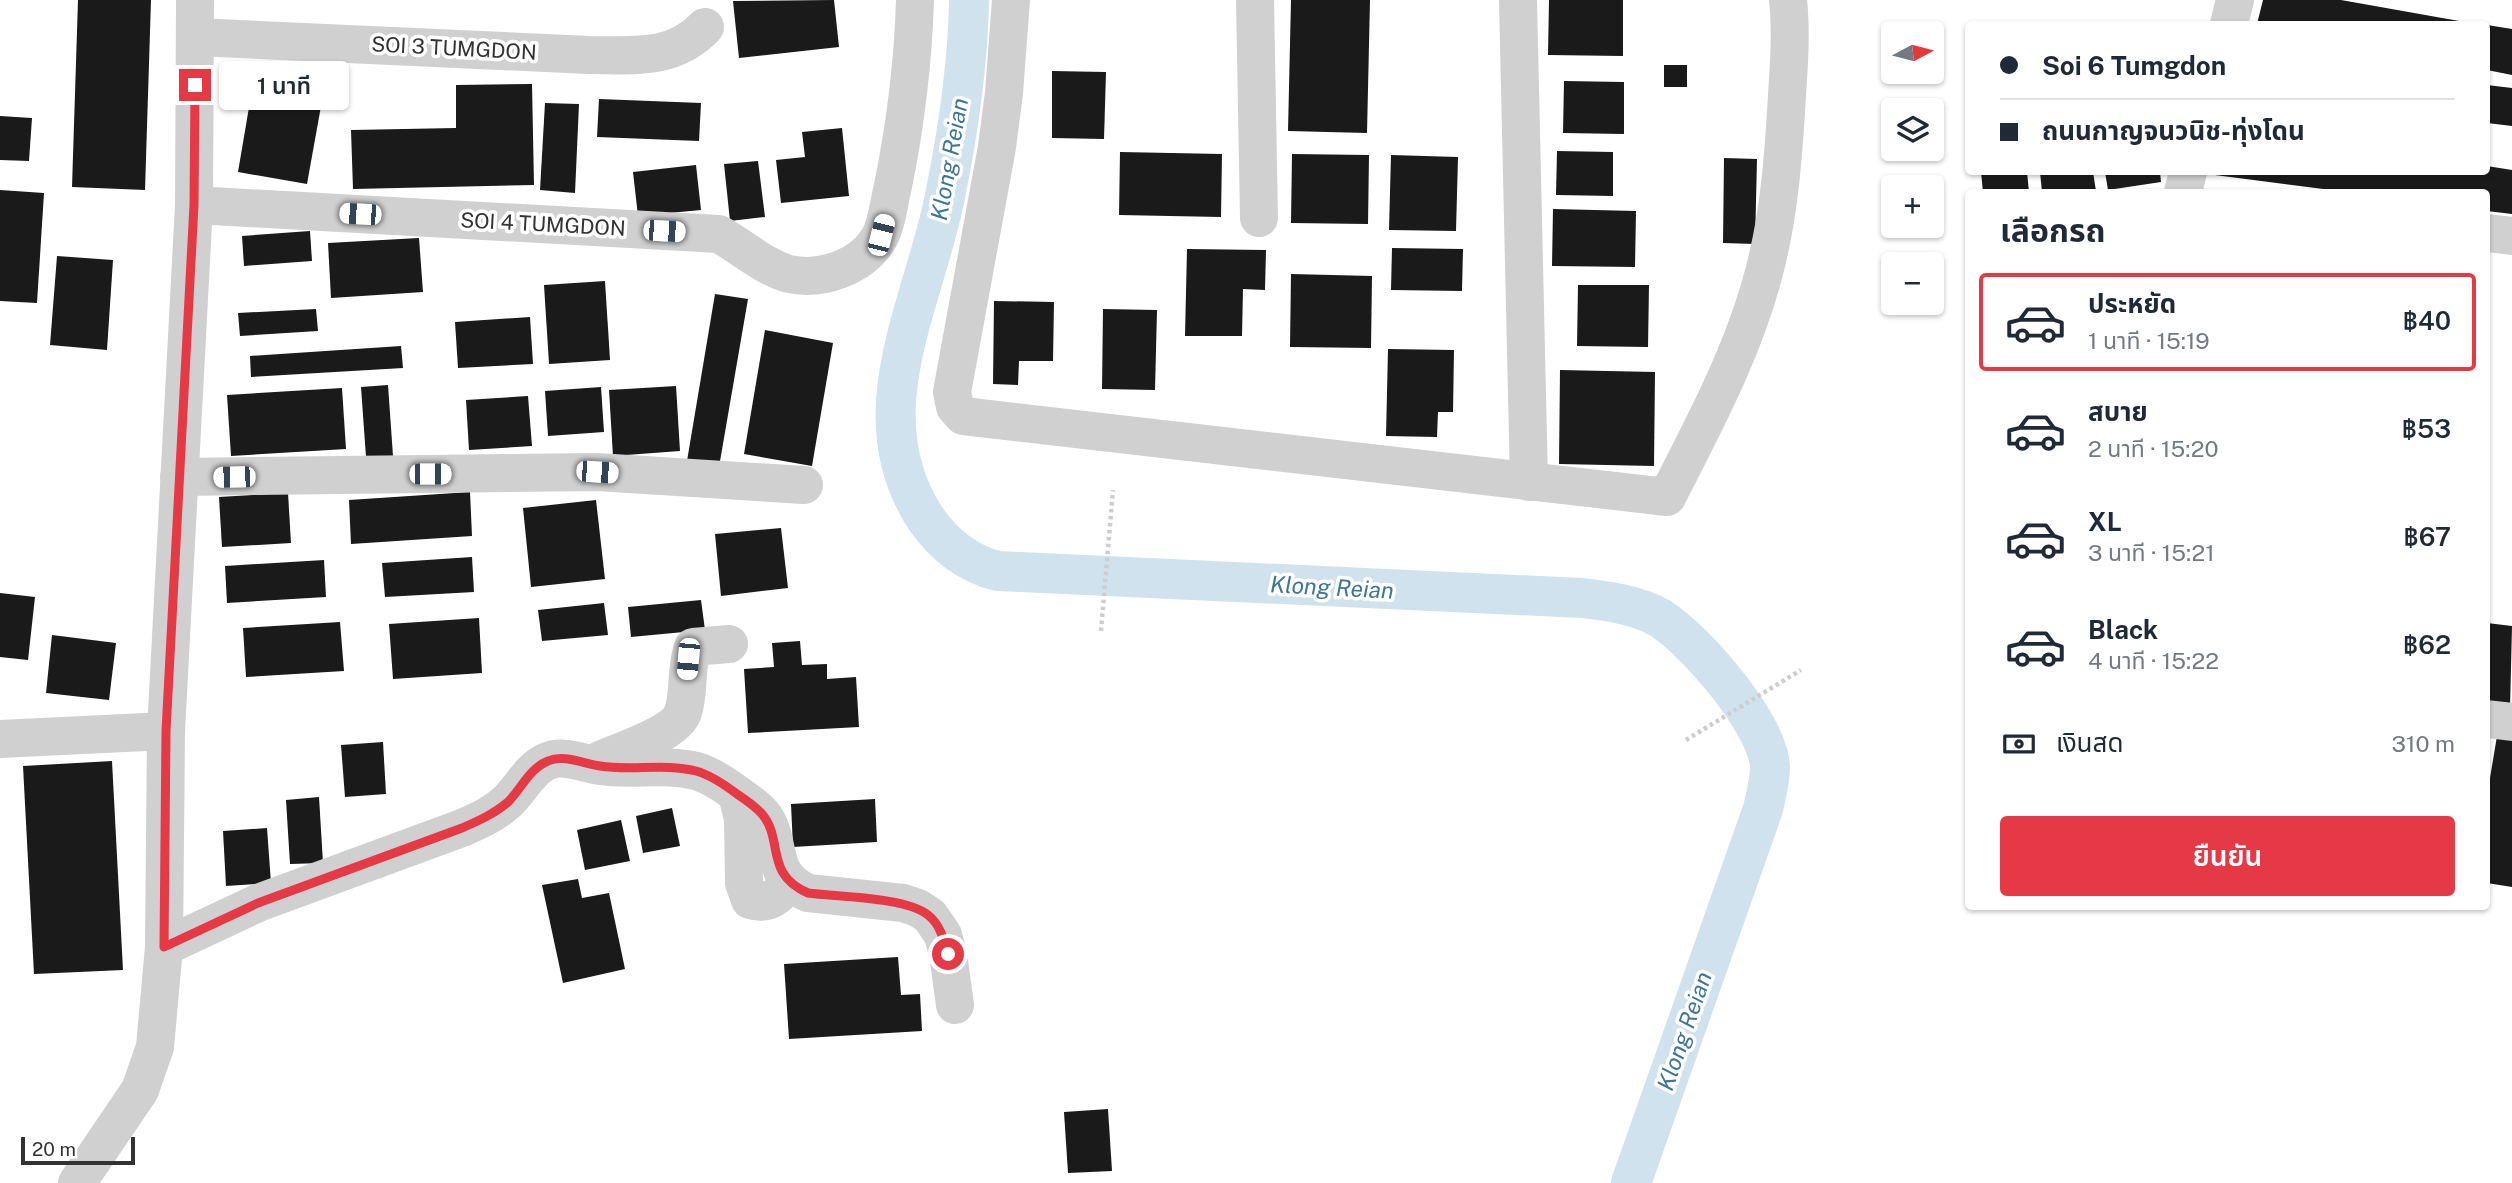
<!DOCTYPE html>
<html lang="th">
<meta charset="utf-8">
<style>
body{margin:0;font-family:"Public Sans","Noto Sans Thai",sans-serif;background:#f2f2f3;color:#1f2937;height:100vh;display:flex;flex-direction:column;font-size:26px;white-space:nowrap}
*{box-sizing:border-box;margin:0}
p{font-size:23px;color:#747a83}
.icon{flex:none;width:38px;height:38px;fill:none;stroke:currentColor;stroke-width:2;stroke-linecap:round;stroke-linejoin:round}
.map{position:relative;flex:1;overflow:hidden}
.side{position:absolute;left:1965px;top:189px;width:525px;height:721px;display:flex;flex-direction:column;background:#fff;border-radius:7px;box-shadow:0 2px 5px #0004}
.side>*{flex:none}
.top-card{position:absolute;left:1965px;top:21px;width:525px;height:154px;border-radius:7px;box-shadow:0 2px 5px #0004;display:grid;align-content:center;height:154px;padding:0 35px;background:#fff}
.needle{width:46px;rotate:83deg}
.tools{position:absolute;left:1881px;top:21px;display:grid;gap:14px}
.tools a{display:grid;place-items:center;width:63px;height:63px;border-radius:7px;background:#fff;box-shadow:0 2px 5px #0004;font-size:35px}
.scale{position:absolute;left:21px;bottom:18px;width:114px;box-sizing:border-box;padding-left:7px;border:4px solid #333;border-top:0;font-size:19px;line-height:24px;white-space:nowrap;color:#333;-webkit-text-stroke:5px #fff;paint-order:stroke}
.end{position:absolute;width:32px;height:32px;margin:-16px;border:9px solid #e63946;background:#fff;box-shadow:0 0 0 4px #fff}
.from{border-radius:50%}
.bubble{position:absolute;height:49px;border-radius:7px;background:#fff;box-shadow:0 2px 5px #0004;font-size:23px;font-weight:600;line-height:49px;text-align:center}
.car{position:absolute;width:21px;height:42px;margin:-21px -10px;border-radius:9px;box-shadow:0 0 5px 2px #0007;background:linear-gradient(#fff 24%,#345 0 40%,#fff 0 76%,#345 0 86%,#fff 0)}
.top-card b{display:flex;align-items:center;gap:24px;height:66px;font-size:26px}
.top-card b+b{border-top:2px solid #e0e1e3}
.top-card i{width:18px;height:18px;background:#1f2937}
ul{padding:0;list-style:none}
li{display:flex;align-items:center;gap:21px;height:98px;margin:0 14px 10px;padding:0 21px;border:4px solid transparent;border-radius:7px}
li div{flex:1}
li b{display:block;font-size:26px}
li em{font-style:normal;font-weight:600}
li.current{border-color:#e63946}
li>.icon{width:63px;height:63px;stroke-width:1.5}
h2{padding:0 35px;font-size:32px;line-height:84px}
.pay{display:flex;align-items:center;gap:18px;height:77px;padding:0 35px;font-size:26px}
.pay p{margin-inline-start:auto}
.cta{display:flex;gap:14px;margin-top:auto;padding:14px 35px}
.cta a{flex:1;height:80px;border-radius:7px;background:#e63946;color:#fff;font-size:28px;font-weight:600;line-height:80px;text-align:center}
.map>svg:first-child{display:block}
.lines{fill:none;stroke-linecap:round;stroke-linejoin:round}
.canal{stroke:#cfe2ee;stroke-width:40}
.building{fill:#1a1a1a}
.path{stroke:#cdcdcd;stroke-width:4.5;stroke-dasharray:3.5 3.5;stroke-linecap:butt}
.minor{stroke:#d0d0d0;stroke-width:38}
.route{stroke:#e63946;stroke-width:9}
.labels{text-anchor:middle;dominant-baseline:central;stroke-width:7;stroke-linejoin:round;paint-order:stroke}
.street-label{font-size:21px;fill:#333;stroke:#fff}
.water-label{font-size:23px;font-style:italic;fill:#3f7597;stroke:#fff}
</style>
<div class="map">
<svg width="2512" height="1183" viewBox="0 0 2512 1183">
<rect width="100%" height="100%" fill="#fff"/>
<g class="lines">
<path class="canal" d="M969 0C968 65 958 132 945 196 924 304 857 415 926 519 943 544 968 564 998 571L1582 598C1608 601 1637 605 1660 618 1696 641 1767 723 1770 766 1770 781 1766 795 1763 809L1631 1183"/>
</g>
<g class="building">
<path d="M78 0H151L145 190 72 187Z"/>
<path d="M834 0 839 47 739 58 733 1Z"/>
<path d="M1291 0H1370L1367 133 1288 131Z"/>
<path d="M1549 0H1623V56L1548 55Z"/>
<path d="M2263 0H2341L2476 24H2257Z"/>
<path d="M2487 25 2512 29V75L2487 70Z"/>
<rect x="1664" y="65" width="23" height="22"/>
<path d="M1052 71 1106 72 1104 139 1052 138Z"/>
<path d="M255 72 325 84 307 184 238 172Z"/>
<path d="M1564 81 1624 82V134L1563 133Z"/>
<path d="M532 84 534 185 353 189 351 130 456 128V85Z"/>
<path d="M2487 85 2512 88V126L2487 123Z"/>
<path d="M599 99 701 103 699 141 597 137Z"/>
<path d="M545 103 579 104 575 193 540 190Z"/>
<path d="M0 116 32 118 29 161 0 160Z"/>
<path d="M842 128 849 196 781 203 776 160 805 157 802 132Z"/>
<path d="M1557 151 1613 152V196L1556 195Z"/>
<path d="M1120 152 1222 154 1221 217 1119 215Z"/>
<path d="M1292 154 1369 155 1368 224 1291 223Z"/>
<path d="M1391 155 1458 157 1456 231 1389 230Z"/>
<path d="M1724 158 1757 159 1755 244 1723 243Z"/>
<path d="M758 161 765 217 730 221 724 164Z"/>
<path d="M696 165 701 210 638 216 633 172Z"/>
<path d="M2487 166 2512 170V214L2487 211V192H2347L2215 175V172H2487Z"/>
<path d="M1981 172H2027L2029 192H1983Z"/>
<path d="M2040 172H2093L2096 191 2042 192Z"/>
<path d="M2105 172H2160L2161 182 2108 190Z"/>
<path d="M0 190 44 193 37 303 0 301Z"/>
<path d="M1553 209 1636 211 1635 267 1552 266Z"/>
<path d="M310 231 312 261 244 266 242 236Z"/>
<path d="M419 238 423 292 331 298 328 243Z"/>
<path d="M1392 248 1463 249 1462 291 1391 290Z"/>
<path d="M1187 249 1266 250 1265 290 1243 289 1242 336H1185Z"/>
<path d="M57 256 113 260 107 350 50 345Z"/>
<path d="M1291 274 1372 276 1371 348 1290 347Z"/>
<path d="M605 281 610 360 549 364 544 285Z"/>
<path d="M1578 285H1649L1648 347 1577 346Z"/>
<path d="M715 294 748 299 719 467 687 461Z"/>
<path d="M994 301 1054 302 1053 361H1019L1018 385 993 384Z"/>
<path d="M316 309 318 331 240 336 238 313Z"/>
<path d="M1103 309 1157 310 1155 390 1102 389Z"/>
<path d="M530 317 533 364 458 368 455 322Z"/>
<path d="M765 330 833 343 812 466 744 454Z"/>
<path d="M401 346 403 368 251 377 250 356Z"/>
<path d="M1388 349 1454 350 1453 412H1438L1437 437 1386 436Z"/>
<path d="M1560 370 1655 372 1654 466 1559 464Z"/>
<path d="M388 385 393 456 366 457 361 387Z"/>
<path d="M676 386 680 451 613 456 609 390Z"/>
<path d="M601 387 604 432 548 436 545 391Z"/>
<path d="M342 388 346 449 231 456 227 395Z"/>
<path d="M528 396 532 446 469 450 466 400Z"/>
<path d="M470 492 472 536 351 544 349 500Z"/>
<path d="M288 493 291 543 222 547 219 497Z"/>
<path d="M596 500 605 579 531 587 523 508Z"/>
<path d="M781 528 788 588 721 596 715 534Z"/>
<path d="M472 557 474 592 385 597 382 563Z"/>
<path d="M324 560 326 597 227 603 225 566Z"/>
<path d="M0 593 35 597 28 660 0 657Z"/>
<path d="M701 600 705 630 631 637 628 607Z"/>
<path d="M604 603 608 635 542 641 538 610Z"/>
<path d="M479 618 482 673 393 679 389 624Z"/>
<path d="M340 622 344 671 246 677 243 628Z"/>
<path d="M2487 623 2512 626 2510 709 2487 706Z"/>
<path d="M52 635 116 643 109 700 46 693Z"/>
<path d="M800 641 802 665 827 664V679L856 677 859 727 748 733 744 669 774 667 772 643Z"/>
<path d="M2497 736 2512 739V887L2487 883V796Z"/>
<path d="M383 742 386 794 345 797 341 745Z"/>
<path d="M112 761 123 970 34 974 23 766Z"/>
<path d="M319 797 323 863 290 864 286 800Z"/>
<path d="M875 799 877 842 793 847 791 804Z"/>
<path d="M672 808 680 846 643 853 636 816Z"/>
<path d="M621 820 630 861 585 870 577 830Z"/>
<path d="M267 828 271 883 226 886 223 831Z"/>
<path d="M578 879 582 898 609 893 625 969 563 983 542 885Z"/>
<path d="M898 957 901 995 920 994 922 1031 789 1039 784 964Z"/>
<path d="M1108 1109 1112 1171 1068 1173 1064 1112Z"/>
</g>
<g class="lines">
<g class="path">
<path d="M1101 631 1113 490"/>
<path d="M1686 740 1801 670"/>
</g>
<g class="minor">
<path d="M1011 0 1004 93 997 147 952 392 955 407 963 416 1667 497C1707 419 1749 341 1768 256 1779 209 1783 160 1786 112 1788 76 1792 37 1788 0"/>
<path d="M1255 0 1259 218"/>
<path d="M1518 0 1529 482"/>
<path d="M2229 24 2235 0"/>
<path d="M195 37 589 55C633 55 672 61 705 27"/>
<path d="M2183 192 2188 172"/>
<path d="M194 205 719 234C742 247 764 267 789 274 822 281 862 267 879 238 887 224 889 202 893 186 906 122 913 65 915 0"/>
<path d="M2487 233 2512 236"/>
<path d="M179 477 597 472 804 485"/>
<path d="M2487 719 2512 722"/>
<path d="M0 739 166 731"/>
<path d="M600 760C620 751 676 734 683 712 690 691 685 668 693 647L729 644"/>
<path d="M737 794 743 819 744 883 750 900C768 906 779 896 790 882"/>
<path d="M164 947 258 903 462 828C478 821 494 814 507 802 521 789 530 768 548 761 563 754 585 764 600 766 631 771 665 763 696 771 711 775 725 785 737 794 746 800 755 806 762 814 784 840 765 874 808 893L903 903 918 908 930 916 943 935 948 954 955 1005"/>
<path d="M77 1183 140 1090 155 1047 164 947 166 731 194 205 195 0"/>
</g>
</g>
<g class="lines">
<path class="route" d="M195 85 194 205 166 731 164 947 258 903 462 828C478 821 494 814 508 802 521 789 530 768 548 761 564 754 584 764 600 766 631 771 665 763 696 771 711 775 725 785 737 794 746 800 755 806 762 814 784 840 764 874 808 893 838 897 906 897 928 915 940 924 944 940 948 954"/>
</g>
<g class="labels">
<g class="street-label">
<text transform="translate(454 48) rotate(3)">SOI 3 TUMGDON</text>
<text transform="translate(543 224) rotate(3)">SOI 4 TUMGDON</text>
</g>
<g class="water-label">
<text transform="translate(949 159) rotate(-80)">Klong Reian</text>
<text transform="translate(1332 587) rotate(3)">Klong Reian</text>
<text transform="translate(1684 1031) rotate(-71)">Klong Reian</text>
</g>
</g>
</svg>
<div class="tools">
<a><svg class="needle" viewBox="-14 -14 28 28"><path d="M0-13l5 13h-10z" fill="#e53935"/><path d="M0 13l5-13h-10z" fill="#747a83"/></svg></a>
<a><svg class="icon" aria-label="layers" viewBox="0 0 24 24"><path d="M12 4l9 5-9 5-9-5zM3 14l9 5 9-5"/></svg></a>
<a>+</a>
<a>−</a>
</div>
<div class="scale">20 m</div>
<i class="end from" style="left:948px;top:954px"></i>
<i class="end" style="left:195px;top:85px"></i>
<div class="bubble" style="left:219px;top:61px;width:130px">1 นาที</div>
<i class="car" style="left:360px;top:214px;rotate:273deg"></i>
<i class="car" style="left:664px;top:231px;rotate:93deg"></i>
<i class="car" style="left:881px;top:235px;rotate:14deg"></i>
<i class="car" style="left:597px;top:472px;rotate:94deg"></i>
<i class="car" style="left:430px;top:474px;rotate:90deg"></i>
<i class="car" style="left:234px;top:477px;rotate:269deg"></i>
<i class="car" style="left:688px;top:659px;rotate:185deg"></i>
<div class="top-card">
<b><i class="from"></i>Soi 6 Tumgdon</b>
<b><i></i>ถนนกาญจนวนิช-ทุ่งโดน</b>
</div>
<section class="side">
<h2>เลือกรถ</h2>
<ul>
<li class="current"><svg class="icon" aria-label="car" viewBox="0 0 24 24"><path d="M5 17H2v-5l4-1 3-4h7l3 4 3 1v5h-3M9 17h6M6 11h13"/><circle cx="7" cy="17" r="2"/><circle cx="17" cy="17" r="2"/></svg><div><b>ประหยัด</b><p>1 นาที · 15:19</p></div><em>฿40</em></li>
<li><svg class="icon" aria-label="car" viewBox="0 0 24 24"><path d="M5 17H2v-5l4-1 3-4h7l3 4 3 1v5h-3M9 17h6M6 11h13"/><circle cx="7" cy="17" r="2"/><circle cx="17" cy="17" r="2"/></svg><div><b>สบาย</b><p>2 นาที · 15:20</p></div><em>฿53</em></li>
<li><svg class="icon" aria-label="car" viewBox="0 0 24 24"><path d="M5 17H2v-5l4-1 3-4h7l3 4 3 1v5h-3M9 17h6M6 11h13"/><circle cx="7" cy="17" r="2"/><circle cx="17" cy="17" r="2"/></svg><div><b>XL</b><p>3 นาที · 15:21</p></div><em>฿67</em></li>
<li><svg class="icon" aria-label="car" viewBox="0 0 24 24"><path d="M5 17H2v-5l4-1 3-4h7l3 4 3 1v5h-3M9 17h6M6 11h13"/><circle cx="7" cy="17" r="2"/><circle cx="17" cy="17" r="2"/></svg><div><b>Black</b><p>4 นาที · 15:22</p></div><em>฿62</em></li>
</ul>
<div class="pay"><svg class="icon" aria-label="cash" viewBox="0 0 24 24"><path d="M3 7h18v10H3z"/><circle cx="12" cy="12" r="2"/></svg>เงินสด<p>310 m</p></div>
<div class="cta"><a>ยืนยัน</a></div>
</section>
</div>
